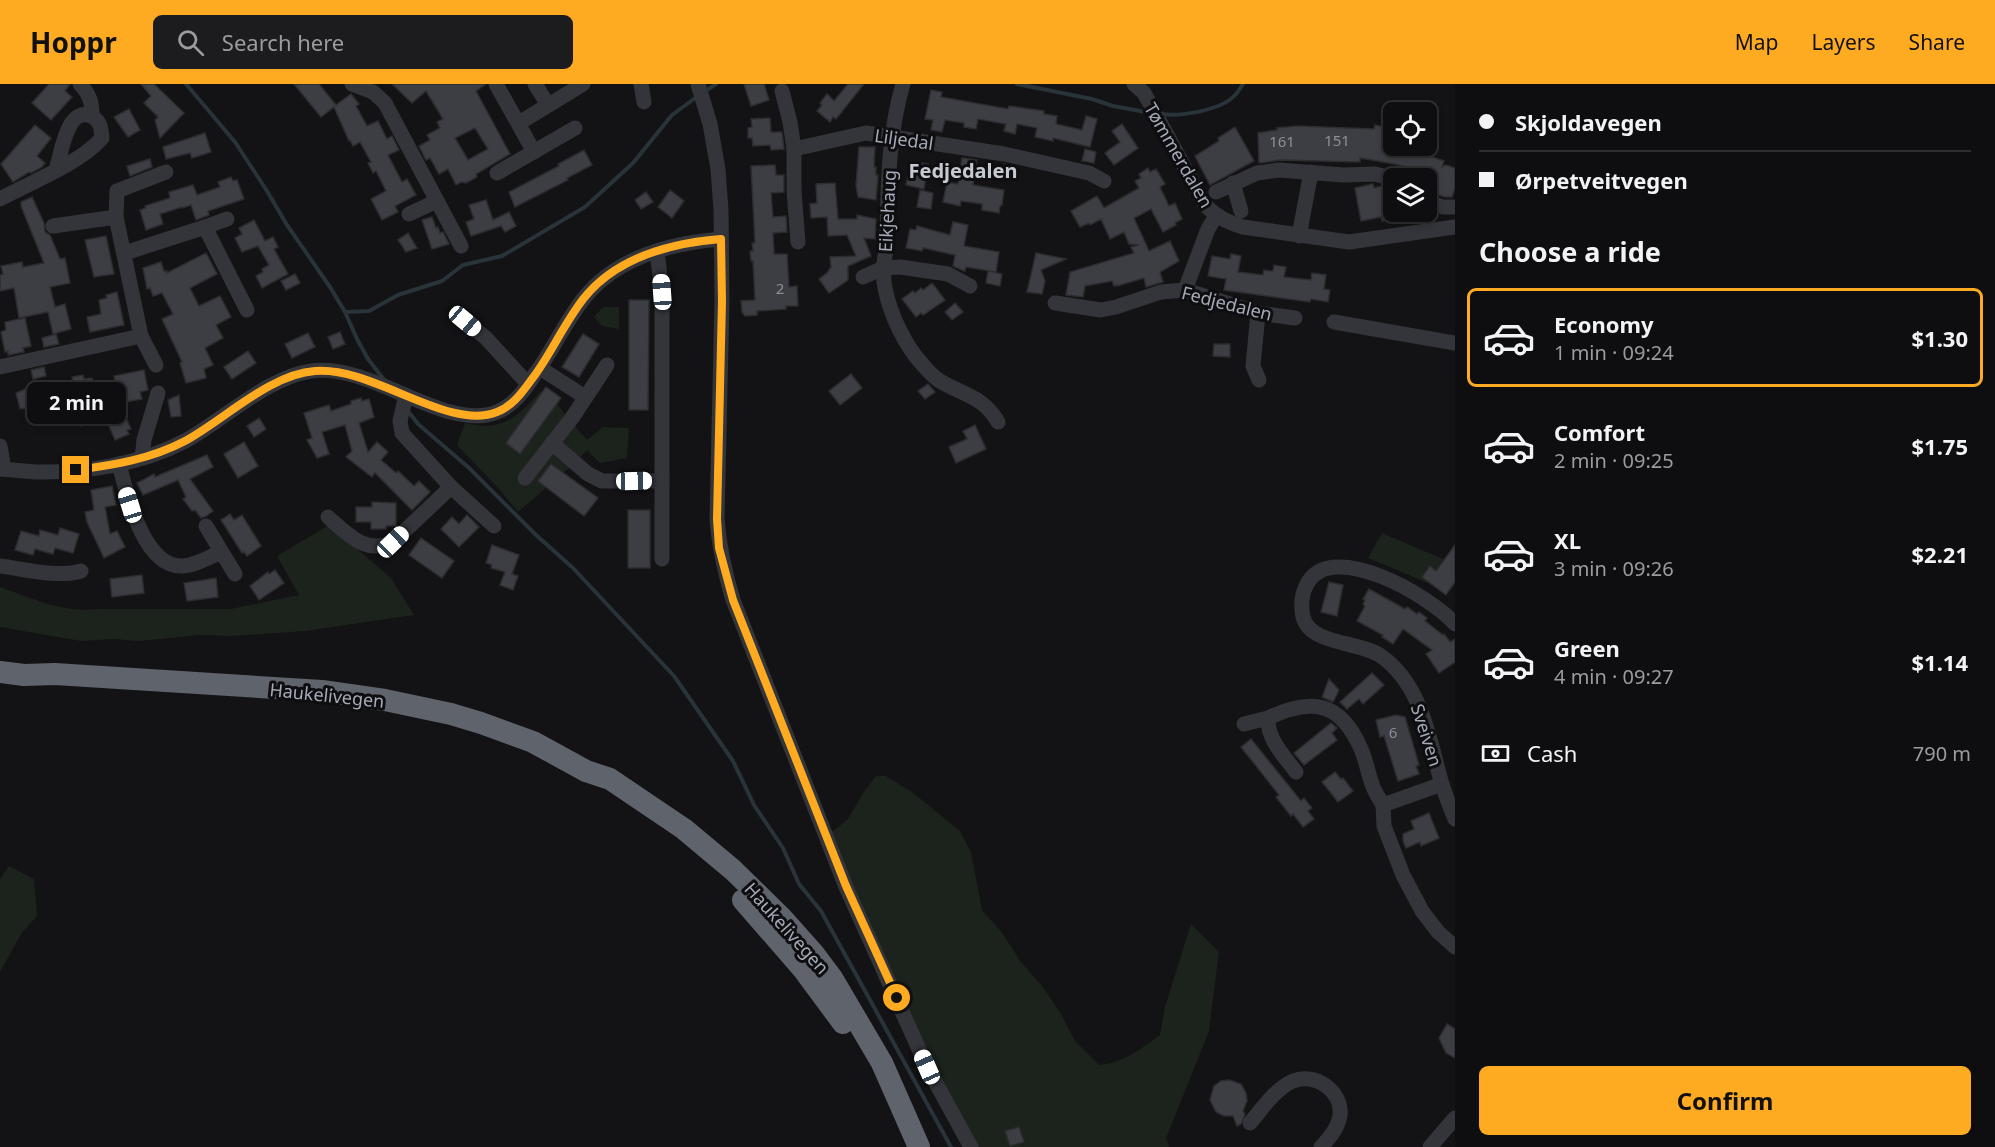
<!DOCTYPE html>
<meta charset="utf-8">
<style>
body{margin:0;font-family:"Noto Sans",sans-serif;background:#1c1c1e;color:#f1f3f6;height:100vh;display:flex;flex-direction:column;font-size:22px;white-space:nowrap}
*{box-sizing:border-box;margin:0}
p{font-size:20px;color:#9b9c9f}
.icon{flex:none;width:33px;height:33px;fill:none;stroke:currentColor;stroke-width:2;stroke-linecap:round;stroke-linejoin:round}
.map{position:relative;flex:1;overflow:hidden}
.panel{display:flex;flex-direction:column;background:#0e0e10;width:540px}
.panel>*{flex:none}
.hud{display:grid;align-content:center;height:132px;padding:0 24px;background:#0e0e10}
.tools{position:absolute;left:1383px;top:18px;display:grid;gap:12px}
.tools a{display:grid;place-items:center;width:54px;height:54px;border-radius:9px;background:#0e0e10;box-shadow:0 3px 9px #0003,0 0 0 2px #2e2e30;font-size:30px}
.end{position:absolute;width:27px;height:27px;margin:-14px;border:8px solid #ffab21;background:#111;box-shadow:0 0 0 3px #111}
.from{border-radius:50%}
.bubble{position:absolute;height:42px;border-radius:9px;background:#0e0e10;box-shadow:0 3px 9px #0003,0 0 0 2px #2e2e30;font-size:20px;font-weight:700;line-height:42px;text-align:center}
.car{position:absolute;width:18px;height:36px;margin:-18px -9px;border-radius:8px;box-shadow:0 0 4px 2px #0007;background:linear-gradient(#fff 24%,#345 0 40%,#fff 0 76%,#345 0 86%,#fff 0)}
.hud b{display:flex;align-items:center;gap:21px;height:57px;font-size:22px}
.hud b+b{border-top:2px solid #2e2e30}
.hud i{width:15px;height:15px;background:#f1f3f6}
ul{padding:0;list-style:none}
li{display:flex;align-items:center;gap:18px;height:99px;margin:0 12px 9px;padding:0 12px;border:3px solid transparent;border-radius:9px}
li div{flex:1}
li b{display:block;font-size:22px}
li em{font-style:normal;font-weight:700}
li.selected{border-color:#ffab21}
li>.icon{width:54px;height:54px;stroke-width:1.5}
h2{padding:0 24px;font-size:27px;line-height:72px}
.pay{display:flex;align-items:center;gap:15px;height:66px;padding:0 24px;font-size:22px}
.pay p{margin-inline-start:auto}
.cta{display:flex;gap:12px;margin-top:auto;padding:12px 24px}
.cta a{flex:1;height:69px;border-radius:9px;background:#ffab21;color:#111;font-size:24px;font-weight:700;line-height:69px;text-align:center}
header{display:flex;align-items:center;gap:36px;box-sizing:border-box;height:84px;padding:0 30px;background:#ffab21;color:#111}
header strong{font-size:28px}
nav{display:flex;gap:33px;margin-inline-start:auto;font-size:21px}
.search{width:420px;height:54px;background:#1c1c1e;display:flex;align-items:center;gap:15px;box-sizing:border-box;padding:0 21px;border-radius:9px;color:#9b9c9f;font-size:22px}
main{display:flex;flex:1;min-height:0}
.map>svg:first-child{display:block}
.green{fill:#1b231c}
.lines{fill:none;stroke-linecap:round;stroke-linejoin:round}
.stream{stroke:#28333a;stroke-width:4}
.building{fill:#3d3e43;stroke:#2d2d31;stroke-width:1.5;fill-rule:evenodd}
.minor{stroke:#34353a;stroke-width:15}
.highway{stroke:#5f636c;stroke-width:22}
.route{stroke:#ffab21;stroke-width:8}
.labels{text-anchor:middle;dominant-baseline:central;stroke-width:6;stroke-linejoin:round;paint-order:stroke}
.number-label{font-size:15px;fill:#8a8f9a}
.street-label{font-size:18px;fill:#a4aab7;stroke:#0e0e10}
.neighbourhood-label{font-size:20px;font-weight:bold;fill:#c5c9d2;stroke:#0e0e10}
</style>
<header>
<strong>Hoppr</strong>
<div class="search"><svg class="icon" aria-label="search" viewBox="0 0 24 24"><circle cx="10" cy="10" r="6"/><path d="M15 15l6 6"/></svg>Search here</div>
<nav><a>Map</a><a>Layers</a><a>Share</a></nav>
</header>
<main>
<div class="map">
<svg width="1455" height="1063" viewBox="0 0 1455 1063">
<rect width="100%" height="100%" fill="#131315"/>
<g class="green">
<path d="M603 223H619V245L602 242 594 233Z"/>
<path d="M541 307 555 318 587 356 603 343 629 344 627 374 600 379 587 366 576 378 518 428 499 405 457 361 465 339C503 348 516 334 541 307Z"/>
<path d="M329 441 391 494 414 531 305 547 230 552 200 551 139 557 114 555 81 557 0 543V503C34 515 61 529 99 525H231L299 511 277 472Z"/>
<path d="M1382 449 1443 475 1428 499 1368 474Z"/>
<path d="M876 692H886L912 708 960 747 971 768 982 826 1003 850 1020 877 1042 902 1061 930 1075 957 1099 981C1123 979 1141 965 1160 951L1165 923 1191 840 1219 868 1209 947 1166 1054 1169 1063H967L828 751 848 735 863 709Z"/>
<path d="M9 782 34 795 37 832 21 850 0 888V795Z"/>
</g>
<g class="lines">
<g class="stream">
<path d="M186 0 235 58 267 107 287 141 330 203 345 228 357 255 368 275 385 297"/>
<path d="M1017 0 1092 15 1113 22 1151 29"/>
<path d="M704 8 716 0"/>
<path d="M1161 30C1180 33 1221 26 1234 12 1238 9 1240 4 1243 0"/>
<path d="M345 228 369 227 398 211 442 197 463 181 502 172 585 123 633 79 672 31 698 12"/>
<path d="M408 327 418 340 468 383 536 451 573 484 674 592 733 677 754 721 783 764 799 800 821 827 951 1063"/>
</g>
</g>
<g class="building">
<path d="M49 0H70L65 7 72 13 51 36 32 19Z"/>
<path d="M141 0H154L184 29 160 54 155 36 158 33 144 19 151 12Z"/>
<path d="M294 0H319L336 21 351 10 359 20 356 22 367 42 378 37 387 55 392 52 399 66 388 71 402 98 407 95 416 111 395 122 398 128 382 136 371 115 386 107 376 87 373 89 368 79 371 78 360 58 353 62 350 56 349 57 334 23 321 33Z"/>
<path d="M392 0H486L476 7 510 70 476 90 477 93 466 99 461 98 456 101 448 85 439 90 430 74 426 76 419 62 430 56 427 51 440 44 437 38 443 35 426 7 412 19ZM475 44 488 65 468 76 455 54Z"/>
<path d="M744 0H764L769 16 751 22Z"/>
<path d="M848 0H864L836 35 833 33 830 38 817 27 822 21 820 19 827 10 834 17Z"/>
<path d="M931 6 942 8 941 13 1008 25 1009 22 1044 27V30L1057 32 1056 40 1082 46 1086 32 1097 35 1090 63 1053 54V57L1035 53 1037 44 1017 40 1015 50 1004 47 1006 40 978 35 976 45 964 43V39L945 36 942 48 931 46 933 36 925 35Z"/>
<path d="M129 25 140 46 128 53 114 33Z"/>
<path d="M770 34 771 48H782L784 65 771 66 770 61 753 62 752 54H748V44L752 43 751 35Z"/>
<path d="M1122 40 1138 64 1114 81 1105 69 1120 58 1112 47Z"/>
<path d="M35 41 51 54 37 72 45 79 42 83 31 89 29 88 13 98 1 80Z"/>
<path d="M1375 41 1394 45V62H1422L1421 69 1444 77 1442 83 1446 81 1455 84V104L1452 113H1445L1426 107V87L1389 79 1360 74V78L1280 76 1259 79 1258 49 1277 46V44L1297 42 1374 45Z"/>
<path d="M1235 43 1254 77 1210 101 1195 72 1219 57 1218 54Z"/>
<path d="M205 49 211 68 192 74 190 69 166 75 163 63Z"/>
<path d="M859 63H875L874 83H876V91H878L876 116 858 113 856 101Z"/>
<path d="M1085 65 1096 68 1094 79 1082 77Z"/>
<path d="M584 66 592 81 567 94 568 96 515 123 509 108 559 82 558 80Z"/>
<path d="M962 74 977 76 973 101 1004 106 1002 121 1000 122 999 129 982 126V120L961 117 960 122 943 118 947 98 958 100Z"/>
<path d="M150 75 152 83 130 92 127 82Z"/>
<path d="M916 78 928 80 924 105 906 101 911 79 916 80Z"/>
<path d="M1004 80 1017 83 1015 95 1002 93Z"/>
<path d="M775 81 776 91H784V108L771 109 773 133 786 132 787 148 773 149 774 170H787L789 203 797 202 798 222H786V225L757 227V231L745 232 742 228 741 217 755 216 753 177H751L750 167H753L752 159H755L751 82Z"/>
<path d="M1148 84 1150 88 1156 85 1165 100 1160 103 1169 122 1175 119 1182 135 1175 139 1176 141 1163 148 1151 125 1134 134 1149 167 1170 157 1179 177 1160 188 1163 198 1146 203 1144 194 1117 202V201L1114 202 1112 197 1085 202 1083 213 1066 211 1070 188 1134 169 1131 163 1139 161 1129 160 1124 148 1110 155 1101 135 1090 141 1089 139 1080 143 1071 127 1097 112 1104 124 1139 104 1135 97 1141 94 1139 90Z"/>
<path d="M231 93 233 97 237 96 244 115 208 127 209 131 196 136 191 121 182 124V123L160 130 163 140 146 146 140 126 146 124 145 122 170 114 169 108 193 101 197 111 220 103 218 98Z"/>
<path d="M835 99 838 135H857V131L876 135 875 155 864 154 871 172 848 182V196L829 209 819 195 827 189 831 183 830 173 856 172 847 151 828 152 827 133 811 134 810 120 817 119 816 100Z"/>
<path d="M1373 100 1374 104 1382 102 1394 104V134L1382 137 1381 133 1361 137 1355 104Z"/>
<path d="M670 106 684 117 672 134 658 123Z"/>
<path d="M920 106 933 109 931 125 917 123Z"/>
<path d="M646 108 653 118 641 125 635 116Z"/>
<path d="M32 113 44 139 45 148 50 151 60 175 65 174 70 199 50 203 55 223 65 220 71 245 53 250 48 228 19 234 14 204 0 207V191L3 190 1 182 22 178 23 183 44 179 21 122V118Z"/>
<path d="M486 116 493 136 509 128 516 142 505 148 501 142 471 152 466 138 474 135 469 121Z"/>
<path d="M432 133 436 144 438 143 440 149 443 148 449 160 432 165 422 136Z"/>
<path d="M254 136 265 157 273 153 278 163 274 165 288 190 262 204 256 192 263 188 262 185 269 181 258 162 242 168 235 154 242 150 239 144Z"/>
<path d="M953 138 968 141 964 162 999 168 996 188 966 183 965 187 962 186 953 182 955 171 923 164 922 167 906 164 910 145 916 146 917 142 950 151Z"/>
<path d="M408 149 417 164 406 168 398 156Z"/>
<path d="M106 152 114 190 94 193 85 156Z"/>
<path d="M206 169 217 190 190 204 199 222 220 212 231 233 216 241 223 254 205 264 213 281 204 285 206 294 186 299 180 279 182 278 162 235 173 230 162 209 153 212 150 204 147 205 143 184 161 178 164 187H167V189Z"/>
<path d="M1036 169 1066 175 1041 186 1045 197 1042 210 1027 208Z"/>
<path d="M1231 170 1241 172 1238 188 1263 191 1264 186 1273 187 1274 181 1286 183 1284 193 1311 196 1312 189 1326 191 1324 205 1330 206 1328 218 1311 215 1310 218 1224 206 1226 195 1208 192 1212 172 1230 175Z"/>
<path d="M988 187 1002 190 1000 202 986 199Z"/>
<path d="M295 190 300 199 286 206 281 197Z"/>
<path d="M931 200H933L945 216 923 231 921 229 916 233 902 215 913 207 915 209 921 204 923 206Z"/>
<path d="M117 208 124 241 90 248 87 233 101 230 99 216 107 214 106 211Z"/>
<path d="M629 216H649L648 326H629Z"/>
<path d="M955 219 963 228 952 236 945 228Z"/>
<path d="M25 234 31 262 23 264 24 268 8 271V267L5 268 1 248 6 246 5 238Z"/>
<path d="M340 248 345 260 333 265 328 253Z"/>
<path d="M308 249 315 263 292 274 285 260Z"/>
<path d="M56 250 59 260 44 263 42 254Z"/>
<path d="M583 250 599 260 579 293 562 283Z"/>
<path d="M1214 260H1230V273L1213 272Z"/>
<path d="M248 267 256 279 232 295 224 283Z"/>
<path d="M44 283 46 292 33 295 31 286Z"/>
<path d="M144 286 148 306 140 308 142 315 86 325 91 337 81 342 75 327 55 330 52 315 68 312 65 299 73 298 72 293 83 291 84 295 92 294 95 307 116 303 114 292Z"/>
<path d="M851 290 862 304 840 321 829 307Z"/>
<path d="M40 299 46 325 27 329 26 324 20 325 16 309 30 303 29 301Z"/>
<path d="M928 300 935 308 925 315 918 307Z"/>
<path d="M546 303 561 314 520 370 506 359Z"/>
<path d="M179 311 181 332 171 333 168 316Z"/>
<path d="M361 314 362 317 369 315 374 333 359 339 368 368 377 358 388 368 381 376 396 389 398 387 414 402 419 397 430 408 412 426 375 389 372 393 346 373 352 367 345 341 322 348 329 370 317 374 307 356 312 354 304 329 329 321 331 327 351 320V317Z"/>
<path d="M126 334 131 345 127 346 129 350 115 356 109 342Z"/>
<path d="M259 334 266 345 254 353 247 342Z"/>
<path d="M975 341 986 365 956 379 949 363 967 355 963 347Z"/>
<path d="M244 358 258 382 238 394 224 370Z"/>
<path d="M207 371 213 383 190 395 213 427 206 432 201 434 195 426 192 427 183 415 186 413 178 396 143 411 137 399 154 390 155 393Z"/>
<path d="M551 380 598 414 584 432 538 397Z"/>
<path d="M112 402 116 421 105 423 110 450 117 447 125 463 104 474 87 438 85 428 94 426 91 406Z"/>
<path d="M372 418 396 419V442H386V445H371V438H356V423H372Z"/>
<rect x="628" y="426" width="22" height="58"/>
<path d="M230 430 234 436 242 431 261 462 247 472 244 468 242 469 221 436Z"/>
<path d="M467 431 479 443 459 463 441 445 452 433 459 440Z"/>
<path d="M60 444 79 450 73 469 55 464 53 470 35 465 33 471 15 466 21 447 39 452 40 446 58 451Z"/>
<path d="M421 454 454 477 442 494 409 471Z"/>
<path d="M492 461 519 471 512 490 518 492 513 506 500 501 505 488 491 484 492 481 486 479Z"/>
<path d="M1455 461V498L1446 511 1422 493 1430 482 1436 487Z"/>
<path d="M275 486 284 499 259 516 250 502 268 488 269 490Z"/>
<path d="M142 491 144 509 112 513 110 495Z"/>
<path d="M216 494 218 513 187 517 184 499Z"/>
<path d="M1329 498 1343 501 1337 532 1321 528Z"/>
<path d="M1369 505 1405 525 1407 523 1417 530 1419 528 1427 534 1425 537 1443 551 1444 550 1450 558 1455 555V578L1439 589 1426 570 1432 566 1403 545 1393 560 1382 553 1383 551 1357 537 1365 522 1363 520 1365 516 1363 515Z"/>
<path d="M1372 589 1384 601 1363 620 1359 615 1347 625 1340 618Z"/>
<path d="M1329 595 1339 606 1333 618 1322 613Z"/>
<path d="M1396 631 1405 633 1419 681 1416 682 1419 690 1398 697 1384 652 1380 653 1376 636Z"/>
<path d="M1331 639 1337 644 1332 649 1337 656 1304 681 1294 669Z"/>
<path d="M1251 655 1301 717 1304 714 1312 724 1308 727 1314 735 1303 743 1293 730 1291 732 1276 713 1279 711 1241 663Z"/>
<path d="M1335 688 1341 695 1343 694 1353 707 1338 718 1322 698Z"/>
<path d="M1429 729 1439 754 1421 762 1420 758 1406 764 1403 757V750L1414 745 1411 737Z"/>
<path d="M1447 940 1455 945V974L1446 969 1439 954Z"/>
<path d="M1229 996 1241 1000 1246 1009 1247 1017 1243 1027 1245 1030 1241 1040 1237 1042 1233 1032H1224L1216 1028 1210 1016 1214 1002 1221 997Z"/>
<path d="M1019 1043 1024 1058 1010 1062 1005 1047Z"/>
</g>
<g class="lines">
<g class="minor">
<path d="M80 0C90 11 92 18 92 32"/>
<path d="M352 0 373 8 385 19 461 162"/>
<path d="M496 0 534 68"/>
<path d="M535 0 548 21"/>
<path d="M641 0 644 18"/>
<path d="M698 0 710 40 718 85 721 126 722 217 717 435C719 463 725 489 733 516L846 803 927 983 971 1063"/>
<path d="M903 0C888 51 888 102 887 154 886 171 881 187 885 204 890 230 905 262 923 281 928 287 934 293 940 297 963 311 983 312 998 338"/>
<path d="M1134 0 1144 9 1153 25 1205 121C1217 133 1227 138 1243 143L1349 158 1455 143"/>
<path d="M782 7 790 38 794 65"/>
<path d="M519 39 583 0"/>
<path d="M497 89 575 44"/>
<path d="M1233 99 1241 127"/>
<path d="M1216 108 1257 89 1279 86 1343 91 1375 90 1394 95"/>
<path d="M0 115C31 98 79 80 102 54 101 45 101 38 93 33 67 19 61 71 56 86"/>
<path d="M1426 117 1443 123H1455"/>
<path d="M409 130 437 117"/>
<path d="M116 133 117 107 166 88"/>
<path d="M205 143 227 135"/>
<path d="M1299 152 1311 88"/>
<path d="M798 158 794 107V65L866 49 1004 70 1089 89 1104 97"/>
<path d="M657 167 662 209V475"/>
<path d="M125 169 205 143 247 226"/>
<path d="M863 193 883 184 900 183 948 190 970 202"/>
<path d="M1185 206 1208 145 1216 132"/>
<path d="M1055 219 1101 226 1116 223 1161 208 1185 206 1258 229 1295 234"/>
<path d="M1258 229 1253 282 1259 296"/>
<path d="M465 237 486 254 528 300"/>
<path d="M1334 238 1455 259"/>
<path d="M141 252 156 281"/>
<path d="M0 283 141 252 116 133 53 142"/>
<path d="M540 284 585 313"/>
<path d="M406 311 400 337 402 349 451 403 494 442"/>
<path d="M552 359 588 390 602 397H662"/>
<path d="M0 362 4 385"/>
<path d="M142 374 144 356 158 309"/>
<path d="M119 380C127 410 143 483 182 482 195 482 209 473 221 468"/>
<path d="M0 385C12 386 24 387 36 388 86 389 141 380 185 357 225 335 266 294 311 287 371 278 446 349 497 328 515 321 525 305 535 290 553 266 565 238 584 214 617 173 671 159 721 155"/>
<path d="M525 394 572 334 607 281"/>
<path d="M328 433C347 450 366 471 393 458L451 403"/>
<path d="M206 442 235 490"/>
<path d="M0 482C24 485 58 494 81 487"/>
<path d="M1455 540C1432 513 1329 452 1306 502 1301 512 1301 523 1303 533 1310 561 1359 557 1381 572 1421 600 1429 653 1441 697 1445 710 1450 723 1455 735"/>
<path d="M1244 640 1268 634"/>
<path d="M1296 688C1284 672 1267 655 1268 634 1312 613 1341 618 1361 665 1366 676 1368 689 1372 700 1374 707 1379 714 1383 721"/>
<path d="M1442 700 1383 721 1384 742 1403 791 1422 827 1438 848 1455 863"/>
<path d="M1250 1039C1262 1025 1275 1005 1293 997 1315 988 1343 1007 1340 1032 1338 1044 1330 1054 1321 1063"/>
<path d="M1430 1063 1455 1034"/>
</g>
<g class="highway">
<path d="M0 588 24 591 55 590 322 607 385 616 451 630 481 639 533 658 586 687 610 695 684 745 733 786 782 834 814 870 832 894 882 979 919 1063"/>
<path d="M743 816 803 885 843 939"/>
</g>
</g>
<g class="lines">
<path class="route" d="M76 386C114 381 151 375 185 357 224 336 270 290 315 287 373 282 448 348 497 328 515 321 524 305 535 291 553 266 565 238 584 214 617 173 671 159 721 155L722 217 717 435 719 464 733 516 846 802 897 914"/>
</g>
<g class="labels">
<g class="number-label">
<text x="1337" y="56">151</text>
<text x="1282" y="57">161</text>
<text x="780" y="204">2</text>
<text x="1393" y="648">6</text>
</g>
<g class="street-label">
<text transform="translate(904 55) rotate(8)">Liljedal</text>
<text transform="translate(1179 71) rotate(60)">Tømmerdalen</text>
<text transform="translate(887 127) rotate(-87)">Eikjehaug</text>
<text transform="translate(1227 219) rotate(14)">Fedjedalen</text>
<text transform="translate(327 611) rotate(6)">Haukelivegen</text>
<text transform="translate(1427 651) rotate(72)">Sveiven</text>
<text transform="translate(787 844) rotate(48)">Haukelivegen</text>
</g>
<g class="neighbourhood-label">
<text x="963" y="86">Fedjedalen</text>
</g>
</g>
</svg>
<div class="tools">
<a><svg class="icon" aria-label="locate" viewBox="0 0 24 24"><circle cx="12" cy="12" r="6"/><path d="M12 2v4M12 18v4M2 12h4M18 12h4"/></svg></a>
<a><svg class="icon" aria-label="layers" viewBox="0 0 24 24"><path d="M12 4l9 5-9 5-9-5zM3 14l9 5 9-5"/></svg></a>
</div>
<i class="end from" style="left:897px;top:914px"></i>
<i class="end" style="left:76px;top:386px"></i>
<div class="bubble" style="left:27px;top:298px;width:99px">2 min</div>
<i class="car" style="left:662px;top:208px;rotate:356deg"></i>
<i class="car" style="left:465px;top:237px;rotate:130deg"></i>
<i class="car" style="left:634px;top:397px;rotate:89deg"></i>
<i class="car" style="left:130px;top:421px;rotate:343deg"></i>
<i class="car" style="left:393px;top:458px;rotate:46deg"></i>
<i class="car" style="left:927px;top:983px;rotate:336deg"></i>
</div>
<section class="panel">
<div class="hud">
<b><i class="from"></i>Skjoldavegen</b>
<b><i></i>Ørpetveitvegen</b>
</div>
<h2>Choose a ride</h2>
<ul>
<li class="selected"><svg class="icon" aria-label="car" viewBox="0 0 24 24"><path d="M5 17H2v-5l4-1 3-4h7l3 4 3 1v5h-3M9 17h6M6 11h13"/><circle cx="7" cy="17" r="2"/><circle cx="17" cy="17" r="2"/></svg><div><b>Economy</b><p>1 min · 09:24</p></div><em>$1.30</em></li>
<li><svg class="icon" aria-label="car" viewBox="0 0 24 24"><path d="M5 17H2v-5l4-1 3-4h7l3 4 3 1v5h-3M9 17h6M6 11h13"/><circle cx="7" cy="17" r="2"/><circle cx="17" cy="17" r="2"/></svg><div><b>Comfort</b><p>2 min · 09:25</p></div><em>$1.75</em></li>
<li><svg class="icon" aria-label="car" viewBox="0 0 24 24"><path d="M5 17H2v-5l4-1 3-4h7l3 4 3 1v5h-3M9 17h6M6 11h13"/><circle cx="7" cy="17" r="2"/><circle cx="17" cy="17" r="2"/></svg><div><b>XL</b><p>3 min · 09:26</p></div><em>$2.21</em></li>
<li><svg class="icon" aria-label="car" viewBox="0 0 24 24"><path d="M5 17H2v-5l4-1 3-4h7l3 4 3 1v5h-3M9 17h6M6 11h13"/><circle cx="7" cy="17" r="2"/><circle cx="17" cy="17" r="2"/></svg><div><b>Green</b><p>4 min · 09:27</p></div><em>$1.14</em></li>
</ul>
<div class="pay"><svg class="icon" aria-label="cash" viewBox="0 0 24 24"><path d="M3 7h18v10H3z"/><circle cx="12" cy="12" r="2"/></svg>Cash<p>790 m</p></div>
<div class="cta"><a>Confirm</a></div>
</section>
</main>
